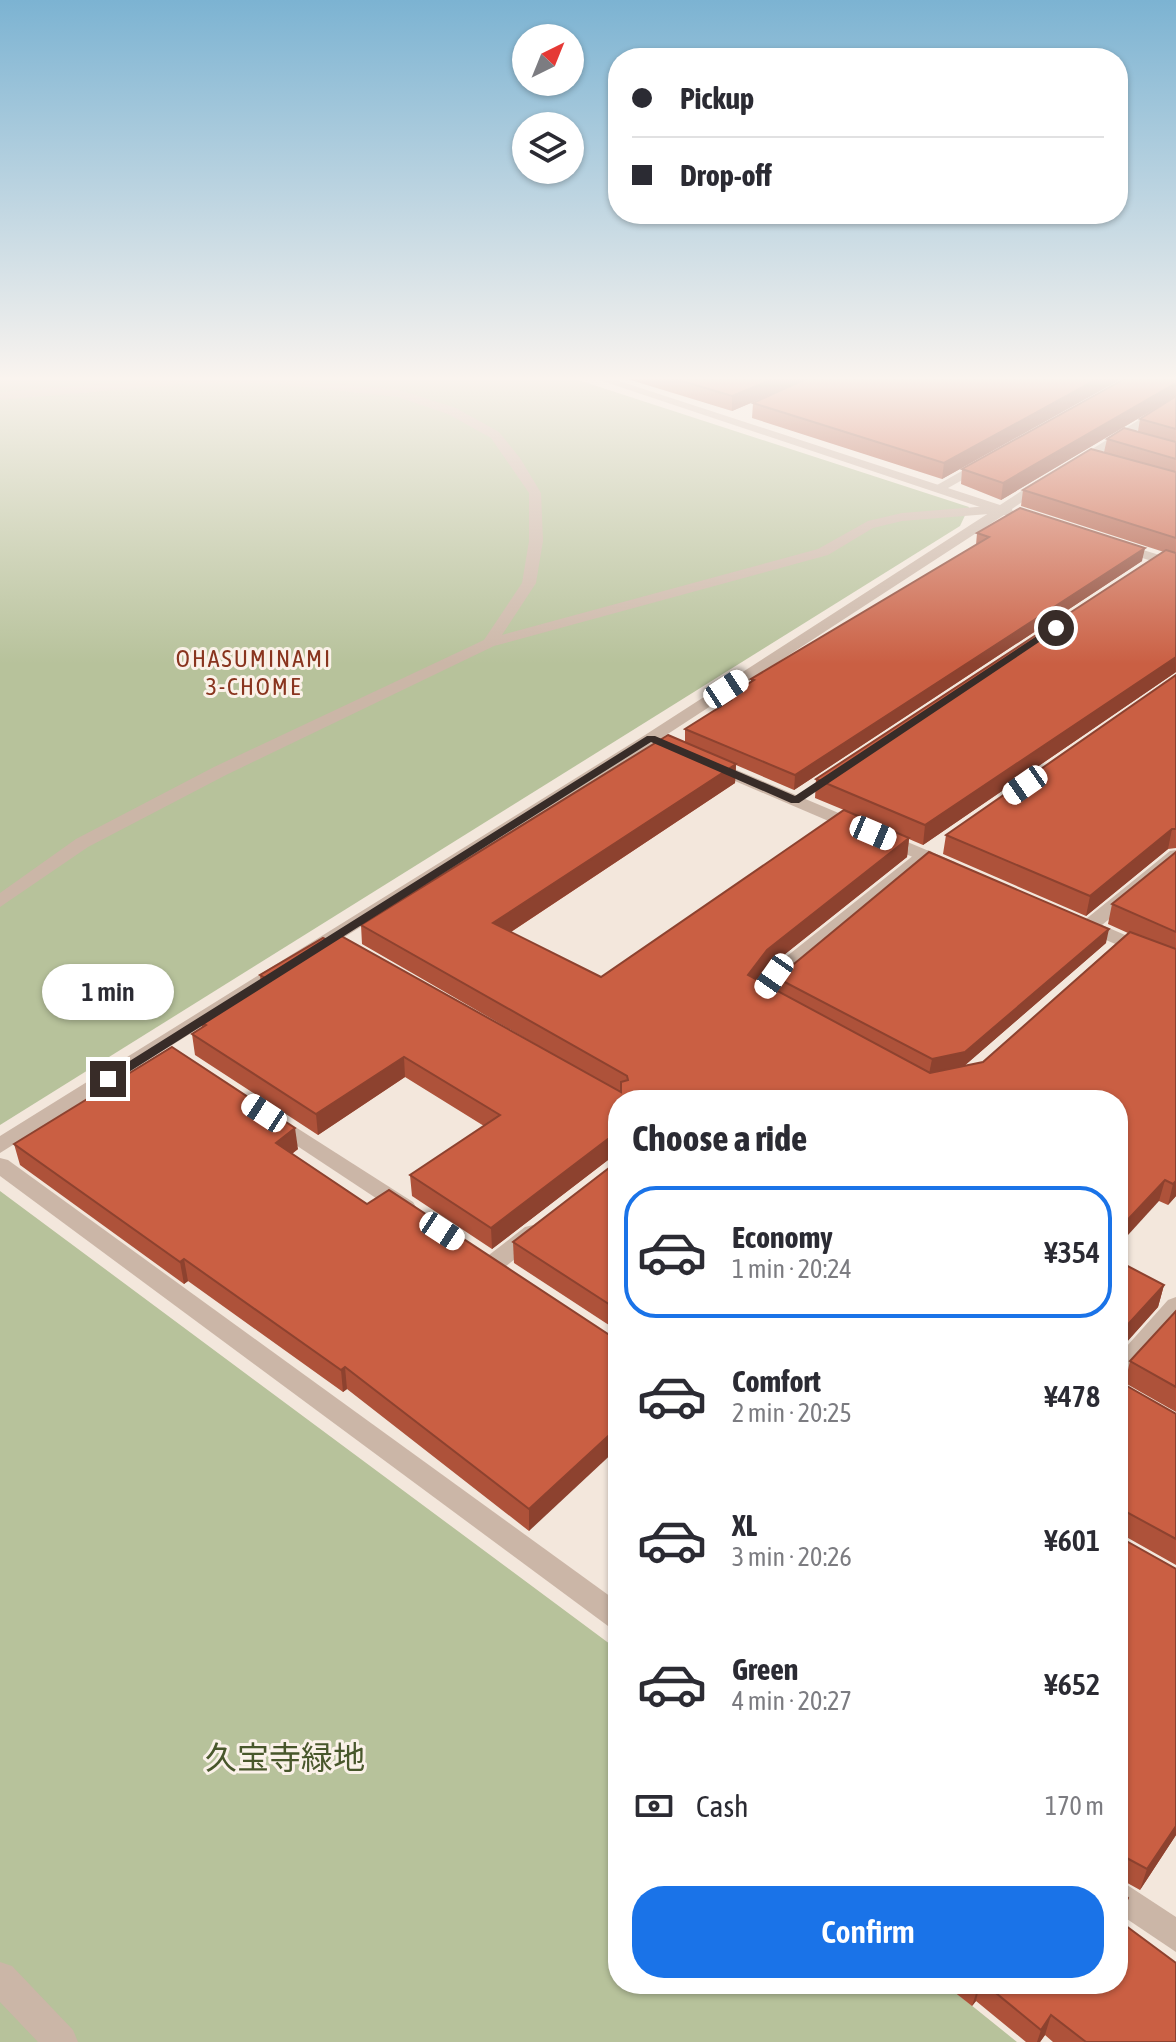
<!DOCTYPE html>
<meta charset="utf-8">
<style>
body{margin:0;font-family:"Asap Condensed","Noto Sans JP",sans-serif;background:#f7f7f7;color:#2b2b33;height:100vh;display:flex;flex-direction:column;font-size:30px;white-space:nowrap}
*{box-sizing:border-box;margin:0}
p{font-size:26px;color:#7c7c81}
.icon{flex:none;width:44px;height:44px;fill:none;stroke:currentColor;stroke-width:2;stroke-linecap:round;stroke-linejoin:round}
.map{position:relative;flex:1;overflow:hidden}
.details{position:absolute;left:608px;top:1090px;width:520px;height:904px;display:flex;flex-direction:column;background:#fff;border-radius:32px;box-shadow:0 2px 6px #0004}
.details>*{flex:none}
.top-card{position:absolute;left:608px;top:48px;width:520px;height:176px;border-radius:32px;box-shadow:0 2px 6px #0004;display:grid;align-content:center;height:176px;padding:0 24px;background:#fff}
.needle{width:52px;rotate:43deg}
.controls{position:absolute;left:512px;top:24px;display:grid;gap:16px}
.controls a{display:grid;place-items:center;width:72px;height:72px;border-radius:50%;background:#fff;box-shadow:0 2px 6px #0004;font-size:40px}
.end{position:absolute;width:36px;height:36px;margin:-18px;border:10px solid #382c28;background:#fff;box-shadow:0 0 0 4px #fff}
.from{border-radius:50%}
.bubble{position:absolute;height:56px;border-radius:28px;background:#fff;box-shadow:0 2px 6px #0004;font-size:26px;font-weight:600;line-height:56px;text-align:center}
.car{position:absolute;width:24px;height:48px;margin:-24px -12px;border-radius:10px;box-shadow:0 0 6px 2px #0007;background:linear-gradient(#fff 24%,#345 0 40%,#fff 0 76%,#345 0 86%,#fff 0)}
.top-card b{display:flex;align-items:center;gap:28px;height:76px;font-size:30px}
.top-card b+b{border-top:2px solid #e1e1e2}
.top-card i{width:20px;height:20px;background:#2b2b33}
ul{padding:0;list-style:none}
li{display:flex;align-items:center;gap:24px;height:132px;margin:0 16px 12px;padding:0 8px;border:4px solid transparent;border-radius:32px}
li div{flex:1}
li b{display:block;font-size:30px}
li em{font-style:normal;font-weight:600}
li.selected{border-color:#1a73e8}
li>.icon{width:72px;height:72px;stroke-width:1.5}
h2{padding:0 24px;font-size:36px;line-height:96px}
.pay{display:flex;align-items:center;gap:20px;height:88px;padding:0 24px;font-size:30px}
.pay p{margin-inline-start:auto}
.cta{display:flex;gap:16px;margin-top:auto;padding:16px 24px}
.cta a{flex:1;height:92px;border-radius:32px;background:#1a73e8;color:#fff;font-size:32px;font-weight:600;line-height:92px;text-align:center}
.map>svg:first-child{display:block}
.green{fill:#b7c29b}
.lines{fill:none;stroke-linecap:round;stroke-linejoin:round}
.service{fill:#cbb6a7;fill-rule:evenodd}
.pedestrian{fill:#cbb6a7;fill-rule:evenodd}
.minor{fill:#cbb6a7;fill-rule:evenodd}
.wall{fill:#ae523a}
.shaded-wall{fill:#8d422f}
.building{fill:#ca5f43;stroke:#8d422f;stroke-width:2}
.route{fill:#382c28}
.labels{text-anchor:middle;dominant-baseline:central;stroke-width:6;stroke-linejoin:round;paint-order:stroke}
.far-neighbourhood-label{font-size:24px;letter-spacing:2px;fill:#89341e;stroke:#faf1e8}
.near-park-label{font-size:32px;fill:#48572b;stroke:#faf1e8}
</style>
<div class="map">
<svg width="1176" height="2042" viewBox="0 0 1176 2042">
<rect width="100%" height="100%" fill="#f3e7dc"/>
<g class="green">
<path d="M0 378H572L969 507 960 526 0 1125Z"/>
<path d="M0 1191 618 1650V1984H945L1017 2042H0Z"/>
</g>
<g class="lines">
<g class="service">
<path d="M983 459 987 460V466L941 492 930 489Z"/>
<path d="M925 850 931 851 934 855 931 859 781 980 771 993 784 1002 781 1006C770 1009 757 1004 750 995L767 972 919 851Z"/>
<path d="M533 1225 541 1227 544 1233 541 1239 501 1270H485L481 1264 485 1258 525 1227Z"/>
</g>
<g class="pedestrian">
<path d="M182 378H278L399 390 456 408 499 432 520 458 541 493 543 541 536 583 502 635 818 549 868 521 902 513 1001 505 1008 509 1001 513 902 521 873 528 828 555 494 646 226 775 88 847 0 907V893L76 839 214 767 484 640 522 583 529 541V493L491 438 448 414 398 397 266 383 185 384 0 400V392Z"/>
<path d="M0 1962 12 1966 73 2030 78 2042H38L0 2002Z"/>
</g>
<g class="minor">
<path d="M593 378H610L1000 505 1038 480 1049 483 1012 509 1014 515H1004L657 741 0 1153V1136L645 735 992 511Z"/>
<path d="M1176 397V406L1078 467 1068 464Z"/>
<path d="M1120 543 1176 560V568L1115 550 1113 547Z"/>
<path d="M713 760 955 862 958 866 949 871 943 870 707 769 705 765Z"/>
<path d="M1176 850V864L1102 925 1176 957V970L1078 928 1076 924 1078 920 1086 919 1170 851Z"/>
<path d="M275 1114 413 1202 416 1207 413 1212H397L267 1126 264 1121 267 1116Z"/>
<path d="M0 1158 8 1160 618 1602V1630L608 1626 0 1176Z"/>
<path d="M1176 1297V1322L1127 1379 1118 1381V1356L1168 1300Z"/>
<path d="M1118 1879 1176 1917V1952L1118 1913Z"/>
</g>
</g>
<g class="wall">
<path d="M624 378H1123L942 479 752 418 753 403 778 391 732 411Z"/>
<path d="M1176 378V672L923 845 909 839 907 857 765 970 758 980 776 990 777 978 1106 943 964 1066 983 1062 1128 933 1108 924 1112 904 1176 852V1196L1168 1205 1159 1201 618 1100V1158L608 1160 492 1249 412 1196 410 1175 484 1126 405 1077 318 1135 195 1055 192 1034 202 1028 201 1022 261 985 260 975 568 1063 362 944 361 925 685 743V729L724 705 725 698 751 682V679L976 545 977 533 1142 561 794 790 736 765 735 783 511 932 601 977 844 810 815 798 816 779 1164 552 1021 506 1023 490 1104 452 1107 439 1138 431 1140 419 1173 398 1001 500 961 484 962 469Z"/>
<path d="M1176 675V848L1168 849 1086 916 943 854 946 835Z"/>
<path d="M14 1144 298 1149 292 1154 367 1204 608 1334 529 1531 347 1389 343 1392 188 1281 184 1284 20 1165Z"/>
<path d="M618 1161V1331L514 1263 513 1242Z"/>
<path d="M1118 1261 1164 1285 1158 1307 1121 1348 1120 1382 1176 1414V1565L1121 1534V1538L1176 1835 1140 1890 1122 1880 1120 1921 1176 2042H1053L1045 2035 1040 2042H1026L976 2001 972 2006 944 1984H1118Z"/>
<path d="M1176 1311V1412L1125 1383 1130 1361Z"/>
</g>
<g class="shaded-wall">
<path d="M776 378H810L732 411V396Z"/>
<path d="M1099 378H1123L942 479 944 463Z"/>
<path d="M1176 383V396L1001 500 1003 483Z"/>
<path d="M1145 548 1142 561 794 790 795 775Z"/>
<path d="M1176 657V672L923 845 925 825Z"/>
<path d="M736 764 735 783 494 943 493 923Z"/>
<path d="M1172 829 1168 849 1086 916 1090 896Z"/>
<path d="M909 838 907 857 765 970 747 996 748 975 767 950Z"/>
<path d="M1109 929 1106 943 963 1067 929 1074 932 1059Z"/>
<path d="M404 1057 405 1077 318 1135 316 1114Z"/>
<path d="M295 1128 298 1149 278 1164 276 1143Z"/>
<path d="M618 1137V1158L608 1160 492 1249 491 1228 608 1139Z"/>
<path d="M1165 1180 1159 1201 1118 1246V1230Z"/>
<path d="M1176 1181V1196L1168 1205 1173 1184Z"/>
<path d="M184 1259 188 1281 184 1284 180 1262Z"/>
<path d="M1164 1285 1158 1307 1118 1352 1121 1332Z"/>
<path d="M345 1367 347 1389 343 1392 341 1370Z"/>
<path d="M618 1427V1448L529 1531V1509Z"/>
<path d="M1176 1826V1835L1140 1890 1147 1869Z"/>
<path d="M1128 1898 1121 1919 1118 1925V1918Z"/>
<path d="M979 1984H980L976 2001 972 2006Z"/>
<path d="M1051 2015 1045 2035 1040 2042H1037L1041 2030Z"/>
</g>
<g class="building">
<path d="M672 378H776L732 396Z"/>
<path d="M808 378H1099L944 463 753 403Z"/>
<path d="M1126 378H1176V383L1003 483 962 469Z"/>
<path d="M1176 396V429L1140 419Z"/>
<path d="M1124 428 1176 442V459L1107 439Z"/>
<path d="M1091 449 1176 472V538L1023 490Z"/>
<path d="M1020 508 1145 548 795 775 685 729 731 700 725 698 754 680 751 679 989 537 977 533Z"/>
<path d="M1166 550 1176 553V657L925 825 816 779Z"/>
<path d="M1176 675V829H1172L1090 896 946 835Z"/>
<path d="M668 735 736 764 493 923 601 977 844 810 909 838 767 950 748 975 930 1073 983 1062 1130 932 1176 949V1181L1173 1184 1165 1180 1118 1230V1100H618V1137L608 1139 491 1228 410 1175 500 1115 404 1057 316 1114 192 1034 206 1025 201 1022 269 980 260 975 323 938 331 942 341 936 621 1092V1082L628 1080 627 1076 361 925Z"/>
<path d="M929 852 1109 929 965 1052 932 1059 777 978Z"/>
<path d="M1176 852V932L1112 904Z"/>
<path d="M172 1047 295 1128 276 1143 367 1204 389 1190 608 1334 618 1336V1427L529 1509 345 1367 341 1370 184 1259 180 1262 14 1144Z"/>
<path d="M618 1161V1310L513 1242Z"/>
<path d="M1118 1261 1164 1285 1121 1332 1120 1382 1176 1414V1539L1123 1510 1121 1538 1176 1569V1826L1147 1869 1123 1856 1122 1892 1128 1898 1118 1918Z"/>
<path d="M1176 1311V1387L1130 1361Z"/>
<path d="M1118 1920 1176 1963V2042H1086L1051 2015 1041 2030 985 1984H1118Z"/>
</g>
<linearGradient id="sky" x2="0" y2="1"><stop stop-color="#7cb3d2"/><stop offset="0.57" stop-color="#faf4ef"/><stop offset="1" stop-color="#faf4ef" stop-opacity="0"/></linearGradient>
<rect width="1176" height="664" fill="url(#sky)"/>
<path class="route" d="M1052 626 1060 628 799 803H791L651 742 113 1082 101 1079 647 736H655L795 796Z"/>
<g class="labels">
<g class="far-neighbourhood-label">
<text x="254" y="658">OHASUMINAMI<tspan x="254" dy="28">3-CHOME</tspan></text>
</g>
<g class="near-park-label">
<text x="285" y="1757">久宝寺緑地</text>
</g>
</g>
</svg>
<div class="controls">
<a><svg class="needle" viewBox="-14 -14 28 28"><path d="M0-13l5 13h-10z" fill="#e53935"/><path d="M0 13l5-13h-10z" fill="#7c7c81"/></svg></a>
<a><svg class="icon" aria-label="layers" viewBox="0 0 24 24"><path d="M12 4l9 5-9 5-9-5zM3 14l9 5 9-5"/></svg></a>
</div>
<i class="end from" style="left:1056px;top:628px"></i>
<i class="end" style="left:108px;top:1079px"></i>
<div class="bubble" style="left:42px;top:964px;width:132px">1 min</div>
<i class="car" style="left:726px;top:689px;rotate:57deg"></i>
<i class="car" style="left:1025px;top:785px;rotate:235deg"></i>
<i class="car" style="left:873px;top:833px;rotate:113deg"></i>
<i class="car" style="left:774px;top:976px;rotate:215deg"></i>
<i class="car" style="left:264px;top:1113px;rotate:303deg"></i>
<i class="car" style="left:442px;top:1231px;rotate:123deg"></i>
<div class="top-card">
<b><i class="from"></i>Pickup</b>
<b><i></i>Drop-off</b>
</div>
<section class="details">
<h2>Choose a ride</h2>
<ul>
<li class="selected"><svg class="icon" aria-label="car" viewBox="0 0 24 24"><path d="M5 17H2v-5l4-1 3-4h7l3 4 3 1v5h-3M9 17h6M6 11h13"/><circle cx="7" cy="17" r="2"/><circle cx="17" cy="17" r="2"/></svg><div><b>Economy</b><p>1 min · 20:24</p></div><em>¥354</em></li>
<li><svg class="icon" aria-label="car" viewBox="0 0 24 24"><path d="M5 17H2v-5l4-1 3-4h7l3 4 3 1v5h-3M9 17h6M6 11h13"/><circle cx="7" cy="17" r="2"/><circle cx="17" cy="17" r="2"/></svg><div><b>Comfort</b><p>2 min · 20:25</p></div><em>¥478</em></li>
<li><svg class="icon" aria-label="car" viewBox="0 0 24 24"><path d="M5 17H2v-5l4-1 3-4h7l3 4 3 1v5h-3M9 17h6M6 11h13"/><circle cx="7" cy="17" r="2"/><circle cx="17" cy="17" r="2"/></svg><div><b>XL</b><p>3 min · 20:26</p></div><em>¥601</em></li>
<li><svg class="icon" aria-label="car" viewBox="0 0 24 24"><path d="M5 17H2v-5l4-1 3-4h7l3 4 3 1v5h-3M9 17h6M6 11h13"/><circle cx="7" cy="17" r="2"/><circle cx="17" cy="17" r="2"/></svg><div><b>Green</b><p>4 min · 20:27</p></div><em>¥652</em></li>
</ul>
<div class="pay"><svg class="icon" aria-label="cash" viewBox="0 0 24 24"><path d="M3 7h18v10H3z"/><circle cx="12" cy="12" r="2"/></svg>Cash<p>170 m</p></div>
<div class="cta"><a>Confirm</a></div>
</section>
</div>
